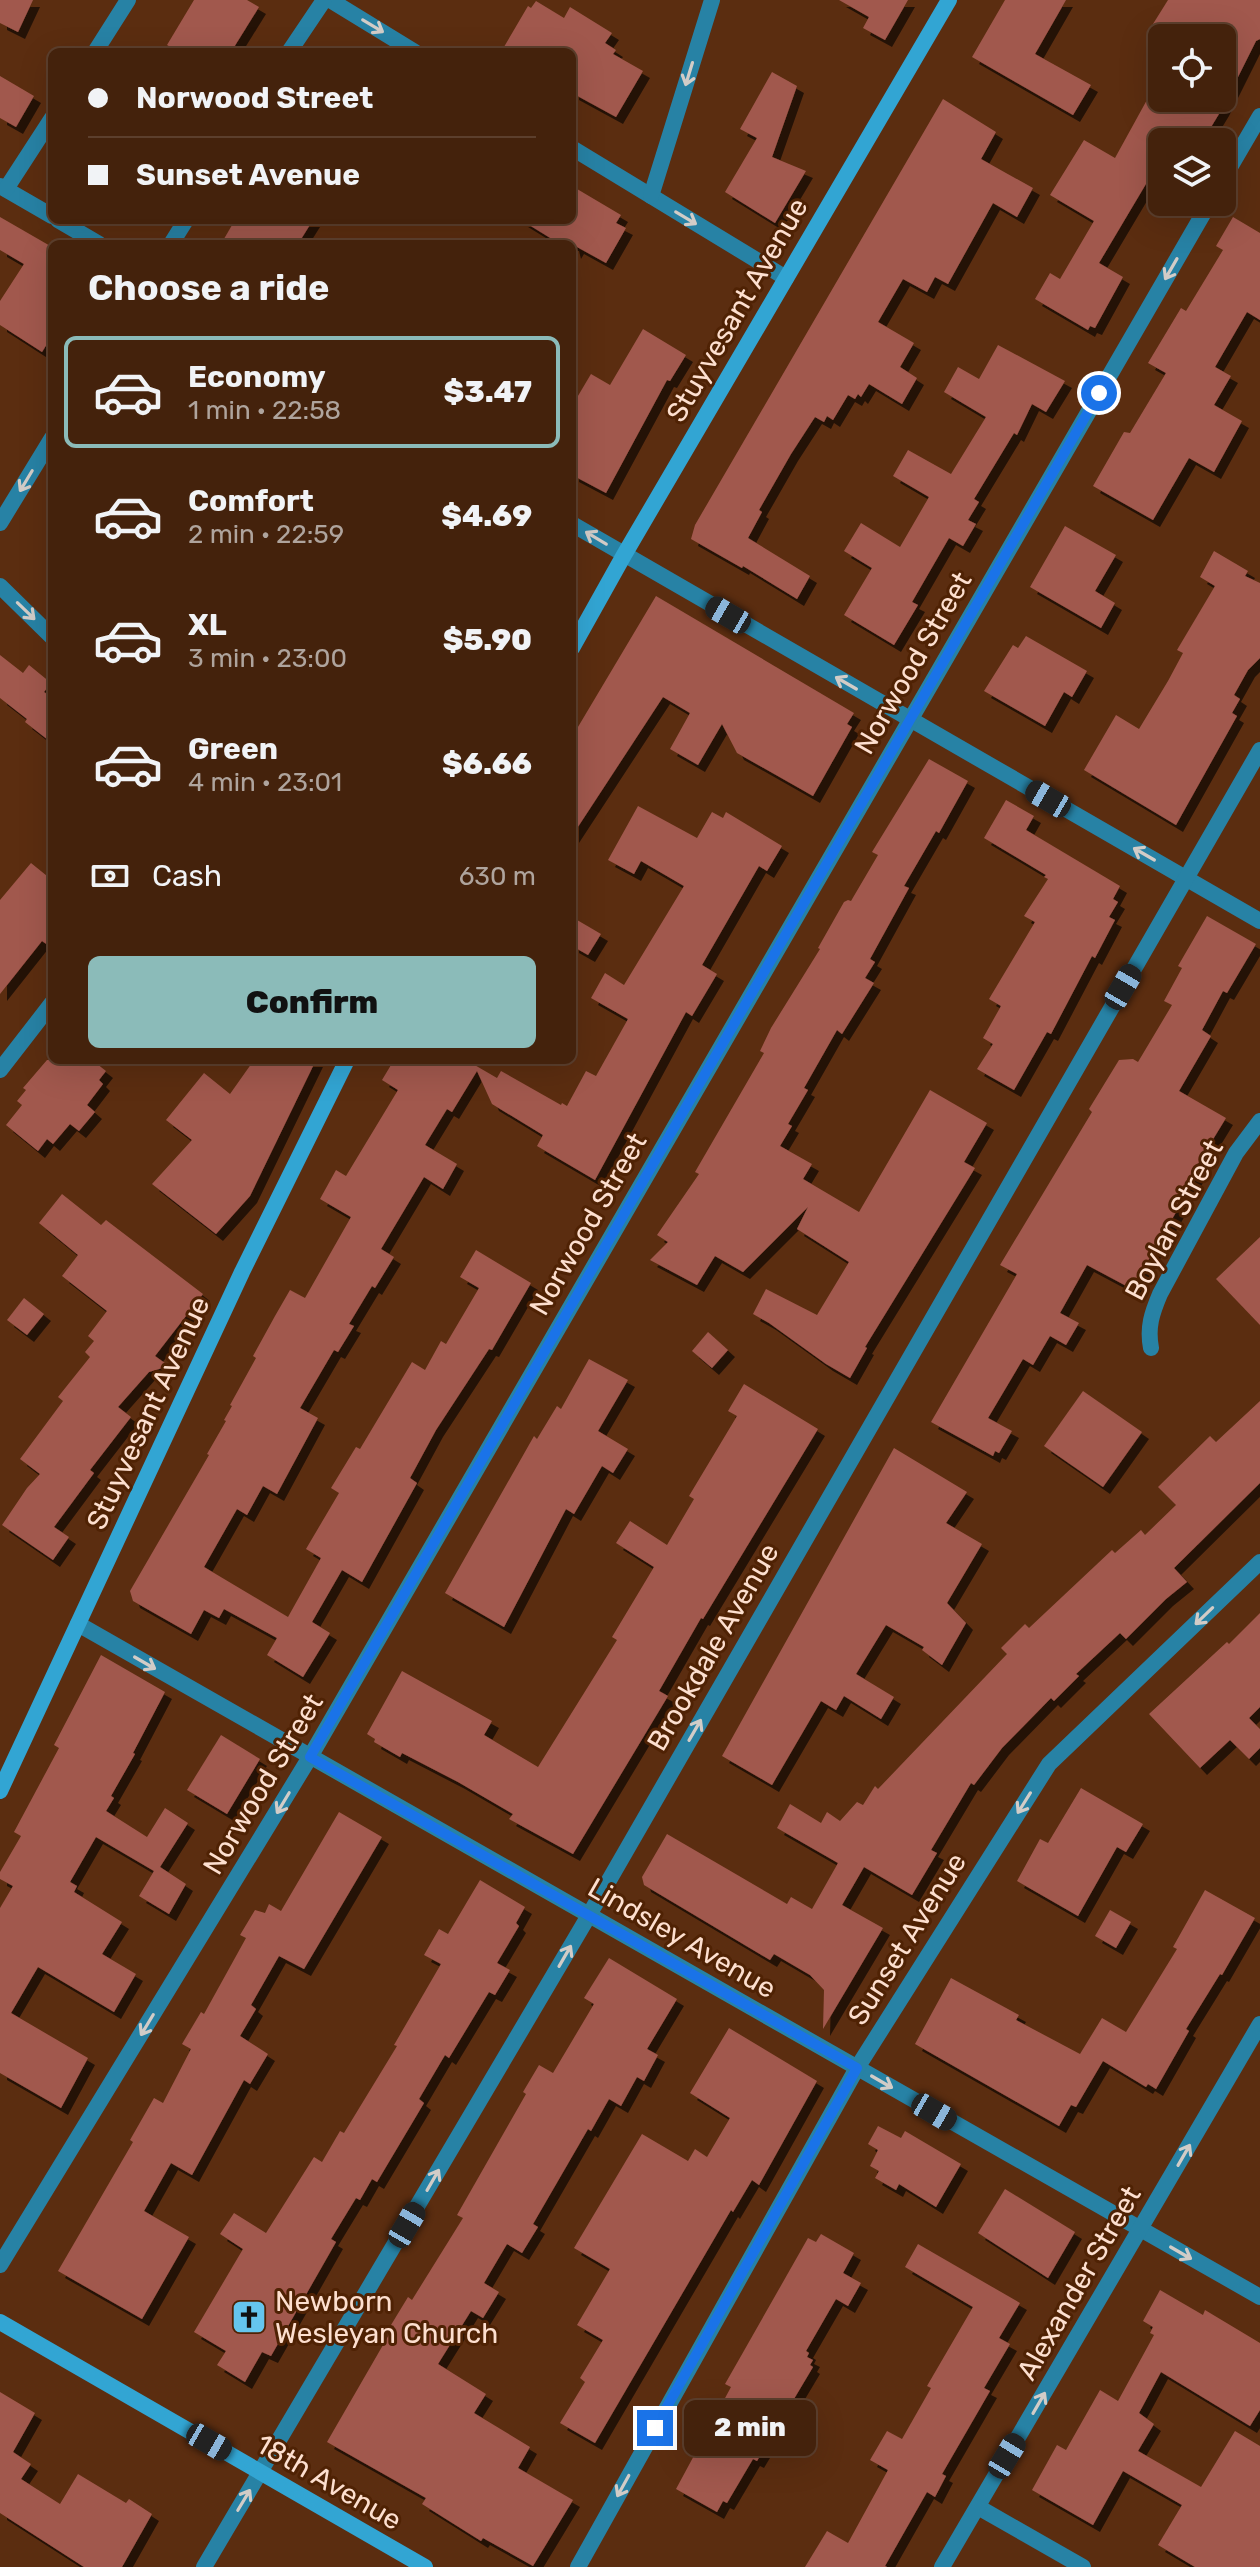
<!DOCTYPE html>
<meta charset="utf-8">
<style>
body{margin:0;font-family:Rubik,sans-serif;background:#4e2f1a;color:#f1f3f6;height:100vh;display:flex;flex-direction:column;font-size:30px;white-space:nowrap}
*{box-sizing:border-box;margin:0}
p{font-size:26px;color:#afa49d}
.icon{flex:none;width:44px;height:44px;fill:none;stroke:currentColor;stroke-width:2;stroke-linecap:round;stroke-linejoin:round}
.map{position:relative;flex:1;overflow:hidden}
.panel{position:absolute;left:48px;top:240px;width:528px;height:824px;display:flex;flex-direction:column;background:#44220c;border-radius:12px;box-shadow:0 8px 32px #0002,0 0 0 2px #5c3f2d}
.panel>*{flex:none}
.hud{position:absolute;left:48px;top:48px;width:528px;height:176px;border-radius:12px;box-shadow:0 8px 32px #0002,0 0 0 2px #5c3f2d;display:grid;align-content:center;height:176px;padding:0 40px;background:#44220c}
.fabs{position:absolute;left:1148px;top:24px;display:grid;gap:16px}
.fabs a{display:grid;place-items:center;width:88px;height:88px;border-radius:12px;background:#44220c;box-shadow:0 8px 32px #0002,0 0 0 2px #5c3f2d;font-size:40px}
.end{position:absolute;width:36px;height:36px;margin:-18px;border:10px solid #1a73e8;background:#fff;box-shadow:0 0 0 4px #fff}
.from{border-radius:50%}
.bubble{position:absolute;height:56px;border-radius:12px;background:#44220c;box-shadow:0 8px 32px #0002,0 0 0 2px #5c3f2d;font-size:26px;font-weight:800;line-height:56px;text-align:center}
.car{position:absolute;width:24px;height:48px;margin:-24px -12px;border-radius:10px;box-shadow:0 0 6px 2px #0007;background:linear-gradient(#222 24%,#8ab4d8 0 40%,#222 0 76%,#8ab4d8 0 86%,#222 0)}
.hud b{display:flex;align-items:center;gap:28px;height:76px;font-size:30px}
.hud b+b{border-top:2px solid #5c3f2d}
.hud i{width:20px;height:20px;background:#f1f3f6}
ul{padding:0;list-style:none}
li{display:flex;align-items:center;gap:24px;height:112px;margin:0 16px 12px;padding:0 24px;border:4px solid transparent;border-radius:12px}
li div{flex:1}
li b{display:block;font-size:30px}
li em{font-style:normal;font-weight:800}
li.on{border-color:#8bbbb9}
li>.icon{width:72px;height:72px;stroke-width:1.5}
h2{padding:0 40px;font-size:36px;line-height:96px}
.pay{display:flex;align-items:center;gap:20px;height:88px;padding:0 40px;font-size:30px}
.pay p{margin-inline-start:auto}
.action{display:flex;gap:16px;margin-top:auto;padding:16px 40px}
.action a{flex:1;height:92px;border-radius:12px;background:#8bbbb9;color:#111;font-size:32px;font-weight:800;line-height:92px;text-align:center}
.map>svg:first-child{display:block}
.building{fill:#a1584d;filter:url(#shadow)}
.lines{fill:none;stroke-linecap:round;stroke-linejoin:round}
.street{stroke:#2782a5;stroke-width:16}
.secondary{stroke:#32a5d3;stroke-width:16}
.oneway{stroke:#d2ccc7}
.route{stroke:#1a73e8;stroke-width:10}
.labels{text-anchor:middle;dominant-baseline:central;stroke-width:6;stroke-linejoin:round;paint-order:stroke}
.street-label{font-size:28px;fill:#fddfcf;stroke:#4f2204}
.poi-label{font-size:28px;fill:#fddfcf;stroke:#4f2204;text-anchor:start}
</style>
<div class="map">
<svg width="1260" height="2567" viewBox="0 0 1260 2567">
<defs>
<filter id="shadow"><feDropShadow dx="7" dy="7" stdDeviation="0" flood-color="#0009"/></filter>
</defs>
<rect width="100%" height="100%" fill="#5b2d10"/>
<g class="building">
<path d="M0 0H33L18 32 0 23Z"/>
<path d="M194 0H247L259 7 231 52H179L167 45Z"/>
<path d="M839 0H908L885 40 863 28 869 17Z"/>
<path d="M1005 0H1066L1035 54 1091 85 1073 115 972 57Z"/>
<path d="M1168 0H1260V39L1256 41 1222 109 1202 142H1162V157L1099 263 1123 277 1095 328 1090 326 1088 330 1035 299 1050 273 1060 279 1094 221 1050 195 1084 140 1115 158 1148 98H1222V38H1177L1153 24Z"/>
<path d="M536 1 564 18 570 7 612 33 605 43 616 50 613 54 643 71 616 117 572 93V52H501L528 6 531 8Z"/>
<path d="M772 72 797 86 772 157 806 171 775 223 725 192 757 138 740 129Z"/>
<path d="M0 76 34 96 16 127 0 118Z"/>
<path d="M943 99 996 132 981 159 1033 188 1017 217 993 203 948 284 935 277 927 292 903 279 878 322 914 343 900 367 917 378 902 404 869 384 861 397 858 394 855 399 848 395 833 420 827 416 824 422 815 417 791 454 759 510 762 512 748 538 810 576 797 599 743 566 742 568 691 539 695 525Z"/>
<path d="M572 186 621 215 616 223 626 228 606 263 577 247 574 252 572 244H560L521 220H572Z"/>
<path d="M0 217 52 247V336L42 352 0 325V301L24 264 0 250Z"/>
<path d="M1233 217 1260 233V320L1247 312 1215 367 1231 376 1214 405 1242 421 1214 472 1189 458 1153 520 1093 486 1124 432 1130 433 1166 373 1148 363 1181 308 1186 311 1223 250 1216 246Z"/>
<path d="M235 220H313L298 244H221Z"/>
<path d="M643 329 686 355 670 381 667 380 606 493 572 475V406L591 374 610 385Z"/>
<path d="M998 345 1065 381 1046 412 1032 404 1017 435 1014 433 974 499 979 502 968 520 976 524 963 546 949 538 912 602 918 605 894 645 844 615 872 568 844 551 861 523 900 547 929 497 893 476 908 450 951 474 986 417 944 392 958 367 979 379Z"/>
<path d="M1065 526 1116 555 1095 591 1115 603 1101 628 1030 587Z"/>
<path d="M1214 551 1248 571 1245 576 1260 583V658L1248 670 1234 695 1240 699 1232 713 1237 716 1176 825 1084 770 1116 715 1139 729 1168 681 1183 653 1177 650 1215 586 1200 577Z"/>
<path d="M656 596 854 713 847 724 852 727 813 796 737 753 722 724 698 765 670 749 690 713 663 697 572 836V737Z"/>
<path d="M1026 636 1087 671 1072 697 1064 692 1045 726 984 691 1013 645 1018 648Z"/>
<path d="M0 655 23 673 29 665 51 683 44 692 47 694 52 687V743L25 722 27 719 0 698Z"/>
<path d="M929 759 968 781 939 833 936 831 904 886 909 888 870 959 875 962 865 978 874 983 842 1034 837 1030 804 1088 808 1090 788 1124 792 1126 780 1146 812 1164 803 1179 859 1212 930 1090 987 1123 964 1162 975 1168 865 1347 867 1348 850 1378 826 1364 769 1323 753 1314 766 1289 817 1315 849 1262 797 1229 808 1207 743 1272 715 1256 697 1285 650 1260 668 1242 657 1235 699 1174 695 1172 764 1053 760 1051 771 1028 820 949 818 948 844 902 848 900 851 901 878 855 872 852Z"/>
<path d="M1006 800 1034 816 1026 830 1120 886 1113 899 1118 902 1109 917 1115 920 1095 958 1092 956 1051 1034 1047 1032 1014 1090 977 1069 993 1044 983 1038 1001 1006 989 999 1035 922 1024 916 1048 879 1044 877 1046 875 984 838Z"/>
<path d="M638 806 697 838 712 812 723 818 726 812 782 846 767 871 759 866 702 965 717 974 692 1016 686 1012 595 1180 537 1146 543 1135 492 1104 477 1071 452 1112 447 1109 425 1145 457 1164 443 1189 424 1177 381 1249 394 1257 375 1288 372 1286 349 1324 354 1326 338 1352 334 1350 300 1408 318 1418 277 1494 263 1486 247 1515 237 1509 204 1567 288 1617 321 1558 306 1549 339 1493 331 1488 356 1447 360 1449 412 1362 425 1370 441 1341 446 1344 479 1288 460 1277 476 1250 531 1283 492 1350 489 1349 436 1430 410 1478 417 1483 362 1582 342 1570 312 1622 330 1633 303 1677 267 1655 277 1638 224 1609 219 1618 204 1610 191 1634 133 1601 130 1591 209 1455 207 1454 226 1421 224 1420 232 1406 230 1405 256 1358 253 1356 275 1316 290 1290 305 1298 351 1217 320 1199 336 1170 346 1176 398 1090 382 1080 394 1060H466L497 1078 501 1071 561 1105 562 1103 567 1106 586 1071 596 1076 628 1019 591 998 605 973 624 985 684 886 641 861 634 874 608 860Z"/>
<path d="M31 863 52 880V948L42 941 0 994V900Z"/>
<path d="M1207 916 1256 944 1227 993 1223 991 1202 1030 1211 1036 1179 1091 1226 1118 1193 1172 1197 1174 1175 1214 1132 1289 1087 1265 1060 1313 1079 1323 1066 1345 1050 1336 1033 1365 1023 1359 988 1418 1012 1431 999 1453 995 1451 993 1456 931 1422 1017 1274 1000 1265 1092 1112 1089 1109 1119 1060 1133 1059 1138 1062 1172 1005 1164 1001 1182 968 1178 966Z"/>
<path d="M572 917 601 934 588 955 572 946Z"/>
<path d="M47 1060H92L106 1071 99 1080 103 1084 87 1105 95 1112 79 1131 70 1124 53 1144 47 1139 38 1151 6 1125 22 1105 17 1101 26 1090 23 1088Z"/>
<path d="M254 1060H316L250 1196 216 1234 152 1184 192 1140 166 1120 204 1073 230 1094Z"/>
<path d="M62 1194 101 1225 106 1220 203 1294 155 1356 169 1366 149 1372 118 1407 131 1417 90 1470 94 1473 54 1527 69 1537 53 1560 2 1525 27 1488 40 1474 20 1459 63 1401 58 1397 90 1357 85 1352 94 1341 88 1336 107 1311 62 1276 78 1255 39 1223Z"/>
<path d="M1260 1237V1325L1216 1279Z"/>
<path d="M24 1298 44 1314 27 1335 7 1320Z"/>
<path d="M708 1332 728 1350 712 1368 692 1351Z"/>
<path d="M589 1359 628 1380 598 1431 628 1449 613 1473 602 1466 574 1514 566 1509 504 1627 445 1593 534 1436 537 1439 557 1406 561 1409Z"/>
<path d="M744 1384 818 1429 703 1619 701 1618 659 1691 668 1696 573 1854 509 1819 513 1814 458 1782 402 1753 400 1757 374 1742 375 1739 367 1734 402 1671 492 1721 484 1735 538 1767 617 1640 612 1637 654 1567 616 1543 630 1521 667 1545 694 1499 689 1496 737 1416 728 1411Z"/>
<path d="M1083 1391 1142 1432 1103 1487 1044 1446Z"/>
<path d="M1260 1401V1483L1174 1568 1187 1582 1166 1599 1126 1639 1120 1633 1076 1674 1079 1676 1054 1701 1051 1698 1002 1748 974 1785 971 1783 931 1850 937 1853 912 1895 864 1867 842 1905 883 1928 823 2029 824 1990 810 1975 774 1954 770 1960 644 1885 642 1877 667 1834 787 1904 791 1897 812 1909 838 1863 777 1828 790 1804 821 1823 827 1812 840 1821 857 1802 863 1805 875 1786 878 1789 1007 1654 1001 1648 1025 1624 1029 1628 1112 1550 1115 1553 1141 1530 1145 1535 1176 1505 1158 1487 1210 1436 1216 1442Z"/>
<path d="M894 1448 967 1492 946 1523 982 1544 947 1603 966 1623 942 1665 922 1650 924 1647 886 1625 856 1674 894 1697 881 1719 844 1696 836 1710 821 1701 772 1785 722 1756Z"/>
<path d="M1260 1613V1707L1249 1718 1260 1729V1748L1249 1759 1230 1740 1200 1768 1149 1714 1227 1642 1229 1644Z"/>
<path d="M101 1655 165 1692 133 1753 135 1754 111 1796 114 1798 106 1811 147 1837 165 1808 188 1823 160 1867 186 1884 169 1914 139 1896 154 1871 96 1837 70 1882 77 1886 74 1892 122 1922 102 1954 136 1974 114 2012 38 1967 11 2013 88 2058 61 2108 0 2073V1908L13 1886 0 1879V1872L21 1836 14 1832 59 1748 54 1745Z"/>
<path d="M221 1735 260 1759 227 1814 187 1790Z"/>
<path d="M1081 1788 1143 1824 1126 1852 1117 1847 1078 1916 1017 1881 1040 1839 1048 1843Z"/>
<path d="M339 1812 382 1837 304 1969 279 1956 251 2005 256 2009 240 2036 268 2054 250 2084 244 2080 192 2175 171 2163 144 2211 189 2237 142 2319 58 2271 133 2142 130 2140 154 2098 163 2103 191 2049 182 2044 201 2012 204 2014 246 1938 240 1935 255 1910 265 1913 269 1904 281 1911Z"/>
<path d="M480 1880 525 1907 516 1923 519 1926 497 1963 510 1970 495 1995 489 1992 449 2058 445 2055 419 2099 424 2103 377 2182 372 2179 360 2200 356 2198 331 2239 336 2242 271 2356 262 2352 245 2382 217 2365 226 2351 194 2332 243 2249 220 2234 234 2213 266 2233 314 2157 322 2162 340 2131 344 2133 397 2046 394 2045 441 1964 424 1955 439 1929 448 1934Z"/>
<path d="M1205 1890 1255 1918 1222 1975 1220 1974 1186 2029 1189 2031 1156 2089 1148 2084 1146 2087 1103 2061 1076 2107 1071 2105 1059 2126 915 2044 951 1978 1019 2015 1016 2020 1080 2054 1102 2018 1126 2032 1177 1949 1173 1947Z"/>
<path d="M1110 1910 1131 1922 1116 1948 1095 1936Z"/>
<path d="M609 1958 677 1999 647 2049 658 2055 644 2081 637 2077 621 2106 609 2099 591 2131 588 2129 533 2224 538 2227 522 2253 507 2244 484 2283 499 2292 483 2318 471 2311 438 2364 486 2394 474 2413 530 2447 518 2468 573 2500 533 2566 483 2538 481 2541 422 2504 426 2498 327 2442 394 2326 391 2325 408 2297 412 2300 463 2218 457 2215 526 2094 523 2092 539 2065 553 2073 594 2004 584 1998Z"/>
<path d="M729 2028 817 2081 759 2185 752 2180 733 2212 731 2210 595 2443 560 2423 585 2382 580 2378 603 2340 577 2325 610 2269 574 2248 642 2134 688 2161 695 2149 707 2157 730 2118 690 2093Z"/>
<path d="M878 2126 901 2138 905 2131 961 2164 936 2207 899 2184 896 2190 875 2178 879 2171 870 2166 878 2150 868 2144Z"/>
<path d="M1005 2189 1075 2232 1048 2278 978 2233Z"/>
<path d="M821 2234 854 2253 843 2273 861 2283 848 2306 836 2299 806 2351 809 2353 807 2357 813 2360 810 2365 813 2367 757 2461 753 2459 727 2503 723 2501 717 2512 676 2489 731 2387 725 2384 741 2356 808 2238 816 2242Z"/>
<path d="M918 2244 1020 2303 999 2338 1010 2344 984 2388 990 2391 942 2474 946 2476 935 2497 927 2492 885 2566 887 2567H805L827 2531 848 2543 888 2470 870 2460 887 2431 902 2439 931 2388 927 2386 973 2307 905 2267Z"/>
<path d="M1160 2290 1203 2315 1205 2310 1260 2343V2410L1250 2426 1161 2372 1139 2413 1154 2424 1138 2451 1201 2487 1235 2431 1260 2446V2567H1195L1158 2545 1182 2505 1123 2471 1093 2525 1032 2490 1057 2445 1066 2450 1100 2390 1118 2401 1154 2335 1150 2333 1153 2327 1143 2321Z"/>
<path d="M0 2392 35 2413 13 2452 31 2464 21 2479 60 2504 78 2474 126 2503 129 2499 152 2514 122 2567H84L0 2513Z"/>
</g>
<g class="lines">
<g class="street">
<path d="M330 0 415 52"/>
<path d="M95 52 128 0"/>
<path d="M289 52 324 0"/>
<path d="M572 148 786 278"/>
<path d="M1222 181 1260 116"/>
<path d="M0 186 52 216"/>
<path d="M6 189 52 118"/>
<path d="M651 196 712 0"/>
<path d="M58 220 99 244"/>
<path d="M171 244 186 220"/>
<path d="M0 523 52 438"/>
<path d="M572 524 1260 921"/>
<path d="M0 586 52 637"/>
<path d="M0 1070 52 1003"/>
<path d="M1151 1348C1147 1327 1152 1313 1160 1294L1236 1153 1260 1121"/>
<path d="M78 1624 1260 2297"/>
<path d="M0 2265 310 1757 1210 202"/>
<path d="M978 2507 1083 2567"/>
<path d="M204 2567 585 1922 1260 750"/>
<path d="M578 2567 857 2068 1049 1764 1260 1562"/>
<path d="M942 2567 1260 2024"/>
</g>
<g class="secondary">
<path d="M572 648 624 555 949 0"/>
<path d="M0 1791 242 1272 347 1060"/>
<path d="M0 2322 425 2567"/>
</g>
</g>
<defs><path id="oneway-shaft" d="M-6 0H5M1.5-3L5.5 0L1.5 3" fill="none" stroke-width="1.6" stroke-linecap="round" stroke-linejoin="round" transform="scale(2)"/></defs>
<g class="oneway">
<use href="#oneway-shaft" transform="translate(373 26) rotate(31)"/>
<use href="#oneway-shaft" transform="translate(689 74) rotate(107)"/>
<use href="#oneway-shaft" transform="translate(686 218) rotate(31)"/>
<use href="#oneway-shaft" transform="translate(1171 269) rotate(120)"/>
<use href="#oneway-shaft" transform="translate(26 481) rotate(121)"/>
<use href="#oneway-shaft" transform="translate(596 538) rotate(-149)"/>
<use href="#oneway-shaft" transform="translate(26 611) rotate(44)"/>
<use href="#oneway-shaft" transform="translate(846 683) rotate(-150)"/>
<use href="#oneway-shaft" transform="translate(1144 854) rotate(-150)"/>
<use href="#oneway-shaft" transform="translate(1204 1616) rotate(136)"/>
<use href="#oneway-shaft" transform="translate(145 1663) rotate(30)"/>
<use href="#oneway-shaft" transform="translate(695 1730) rotate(-60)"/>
<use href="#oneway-shaft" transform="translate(283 1803) rotate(121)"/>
<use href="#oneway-shaft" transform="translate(1024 1803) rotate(122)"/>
<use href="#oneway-shaft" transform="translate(565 1956) rotate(-60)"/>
<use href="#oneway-shaft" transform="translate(147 2025) rotate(121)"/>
<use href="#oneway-shaft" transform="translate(882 2082) rotate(30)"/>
<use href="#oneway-shaft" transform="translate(1184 2155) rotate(-60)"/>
<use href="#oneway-shaft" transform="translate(433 2180) rotate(-60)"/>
<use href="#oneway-shaft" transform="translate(1181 2253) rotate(30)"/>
<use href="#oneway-shaft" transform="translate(1039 2403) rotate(-60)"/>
<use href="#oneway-shaft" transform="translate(623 2486) rotate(119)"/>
<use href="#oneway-shaft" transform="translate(244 2500) rotate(-59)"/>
</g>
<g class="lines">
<path class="route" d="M655 2428 857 2068 310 1757 1099 393"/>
</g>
<defs>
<g id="church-square" transform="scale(1.8)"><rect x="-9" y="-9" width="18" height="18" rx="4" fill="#65c5ee" stroke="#4f2204"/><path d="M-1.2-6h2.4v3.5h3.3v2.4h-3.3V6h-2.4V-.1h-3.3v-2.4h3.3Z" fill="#111"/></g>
</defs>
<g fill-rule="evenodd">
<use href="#church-square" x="249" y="2317"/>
</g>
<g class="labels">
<g class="street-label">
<text transform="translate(737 310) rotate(-60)">Stuyvesant Avenue</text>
<text transform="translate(913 663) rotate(-60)">Norwood Street</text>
<text transform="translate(1174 1220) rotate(-62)">Boylan Street</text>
<text transform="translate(588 1224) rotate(-60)">Norwood Street</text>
<text transform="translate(148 1413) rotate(-65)">Stuyvesant Avenue</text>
<text transform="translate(713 1647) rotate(-60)">Brookdale Avenue</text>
<text transform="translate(263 1784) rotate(-59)">Norwood Street</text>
<text transform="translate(682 1938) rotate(30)">Lindsley Avenue</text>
<text transform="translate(907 1939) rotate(-58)">Sunset Avenue</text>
<text transform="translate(1079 2283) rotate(-60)">Alexander Street</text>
<text transform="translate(329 2482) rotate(30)">18th Avenue</text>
</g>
<g class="poi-label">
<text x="275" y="2301">Newborn<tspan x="275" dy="32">Wesleyan Church</tspan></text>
</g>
</g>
</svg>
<div class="fabs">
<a><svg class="icon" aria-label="locate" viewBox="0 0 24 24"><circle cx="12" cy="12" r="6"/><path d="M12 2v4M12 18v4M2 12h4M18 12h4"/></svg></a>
<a><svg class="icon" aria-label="layers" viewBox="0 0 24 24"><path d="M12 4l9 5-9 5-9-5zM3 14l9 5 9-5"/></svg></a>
</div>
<i class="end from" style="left:1099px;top:393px"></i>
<i class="end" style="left:655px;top:2428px"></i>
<div class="bubble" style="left:684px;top:2400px;width:132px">2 min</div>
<i class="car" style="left:728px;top:615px;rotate:300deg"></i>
<i class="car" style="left:1048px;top:799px;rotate:300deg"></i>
<i class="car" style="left:1123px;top:987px;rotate:30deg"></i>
<i class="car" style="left:934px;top:2112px;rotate:120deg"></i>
<i class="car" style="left:407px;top:2225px;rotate:30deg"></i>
<i class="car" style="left:209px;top:2442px;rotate:120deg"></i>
<i class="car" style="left:1007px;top:2456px;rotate:31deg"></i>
<div class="hud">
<b><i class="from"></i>Norwood Street</b>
<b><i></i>Sunset Avenue</b>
</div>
<section class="panel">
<h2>Choose a ride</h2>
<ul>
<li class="on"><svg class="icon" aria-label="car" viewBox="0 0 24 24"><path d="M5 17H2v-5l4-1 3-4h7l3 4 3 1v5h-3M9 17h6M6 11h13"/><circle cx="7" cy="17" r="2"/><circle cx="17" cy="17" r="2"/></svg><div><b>Economy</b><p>1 min · 22:58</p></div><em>$3.47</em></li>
<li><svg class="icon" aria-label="car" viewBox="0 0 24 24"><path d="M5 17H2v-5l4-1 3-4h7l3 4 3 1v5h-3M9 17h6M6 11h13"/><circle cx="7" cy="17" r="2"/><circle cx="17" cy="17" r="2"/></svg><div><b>Comfort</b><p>2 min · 22:59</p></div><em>$4.69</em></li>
<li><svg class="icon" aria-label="car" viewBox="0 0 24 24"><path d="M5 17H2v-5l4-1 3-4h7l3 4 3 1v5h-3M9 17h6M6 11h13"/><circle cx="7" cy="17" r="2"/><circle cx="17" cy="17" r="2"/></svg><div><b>XL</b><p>3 min · 23:00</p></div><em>$5.90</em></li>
<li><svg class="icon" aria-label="car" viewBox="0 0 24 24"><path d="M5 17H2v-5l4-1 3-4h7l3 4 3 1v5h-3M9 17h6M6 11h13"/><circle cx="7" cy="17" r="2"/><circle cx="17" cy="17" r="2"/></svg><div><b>Green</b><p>4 min · 23:01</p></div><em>$6.66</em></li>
</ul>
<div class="pay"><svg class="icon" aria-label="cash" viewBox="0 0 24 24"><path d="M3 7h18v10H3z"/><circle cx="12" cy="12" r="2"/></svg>Cash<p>630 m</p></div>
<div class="action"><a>Confirm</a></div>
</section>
</div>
